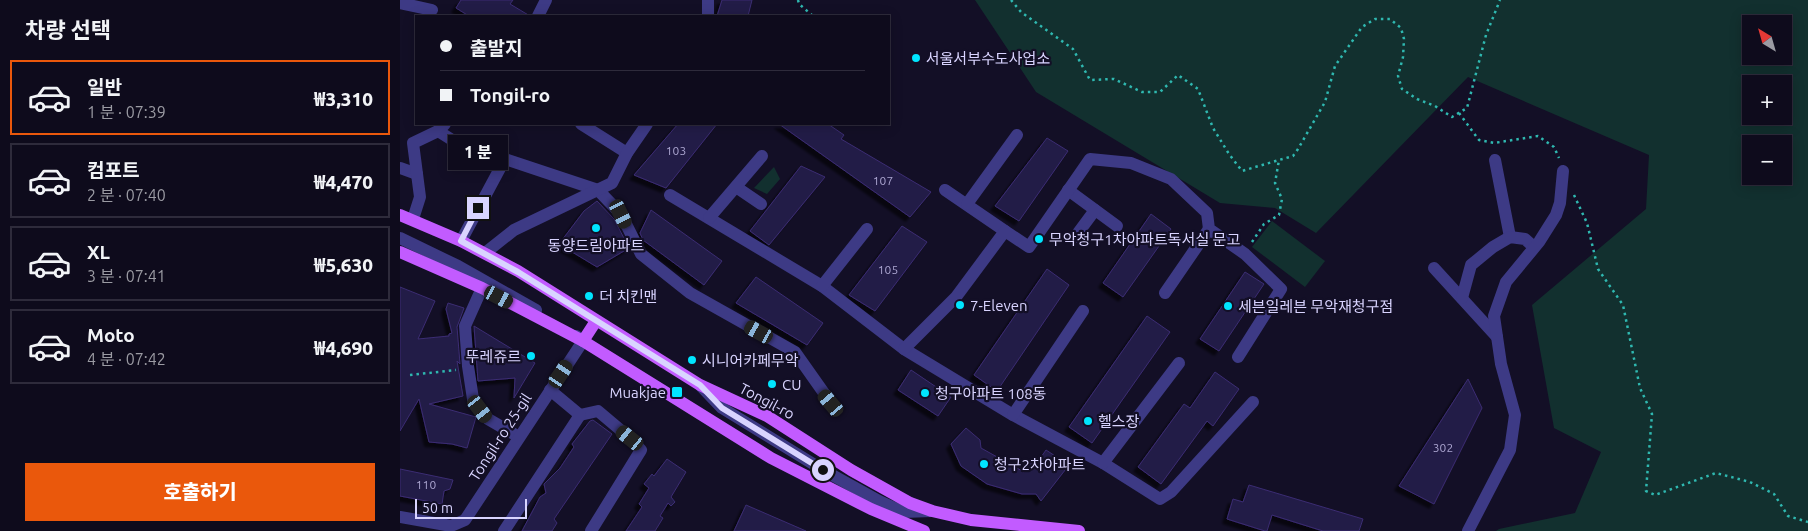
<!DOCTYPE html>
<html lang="ko">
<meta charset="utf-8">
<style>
body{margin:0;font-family:Ubuntu,"Noto Sans KR",sans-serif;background:#171425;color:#f1f3f6;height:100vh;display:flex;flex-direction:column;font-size:19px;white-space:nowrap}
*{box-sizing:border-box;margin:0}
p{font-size:16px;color:#9b9ba3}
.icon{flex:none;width:28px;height:28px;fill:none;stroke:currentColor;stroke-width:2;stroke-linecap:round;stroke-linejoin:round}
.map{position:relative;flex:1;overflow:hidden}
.sheet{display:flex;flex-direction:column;background:#0e0b1c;width:400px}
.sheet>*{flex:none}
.guide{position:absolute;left:15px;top:15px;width:475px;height:110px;border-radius:0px;box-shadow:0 2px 12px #0003,0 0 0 1px #2e2b3b;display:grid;align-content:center;height:110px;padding:0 25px;background:#0e0b1c}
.needle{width:32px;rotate:323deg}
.controls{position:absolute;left:1342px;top:15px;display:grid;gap:10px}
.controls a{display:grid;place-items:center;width:50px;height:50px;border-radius:0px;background:#0e0b1c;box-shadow:0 2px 12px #0003,0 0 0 1px #2e2b3b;font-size:25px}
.scale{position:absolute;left:15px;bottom:12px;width:112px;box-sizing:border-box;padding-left:5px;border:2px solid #d9d4ff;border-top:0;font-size:14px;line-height:18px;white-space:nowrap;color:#d9d4ff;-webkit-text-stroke:4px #130f26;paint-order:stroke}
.end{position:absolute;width:22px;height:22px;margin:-11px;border:6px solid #d9d4ff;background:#111;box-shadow:0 0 0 2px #111}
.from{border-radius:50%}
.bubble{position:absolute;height:35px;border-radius:0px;background:#0e0b1c;box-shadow:0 2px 12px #0003,0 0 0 1px #2e2b3b;font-size:16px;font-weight:800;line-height:35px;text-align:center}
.car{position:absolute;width:15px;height:30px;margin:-15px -8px;border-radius:6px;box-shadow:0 0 4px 1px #0007;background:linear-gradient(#222 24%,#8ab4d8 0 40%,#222 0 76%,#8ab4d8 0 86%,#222 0)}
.guide b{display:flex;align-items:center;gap:18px;height:48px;font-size:19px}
.guide b+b{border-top:1px solid #2e2b3b}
.guide i{width:12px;height:12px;background:#f1f3f6}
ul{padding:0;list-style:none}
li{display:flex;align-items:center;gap:15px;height:75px;margin:0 10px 8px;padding:0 15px;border:2px solid #2e2b3b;border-radius:0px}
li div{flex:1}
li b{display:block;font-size:19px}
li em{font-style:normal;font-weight:800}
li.on{border-color:#ea580c}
li>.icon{width:45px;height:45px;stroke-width:1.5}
h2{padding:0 25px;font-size:22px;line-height:60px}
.button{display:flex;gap:10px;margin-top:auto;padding:10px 25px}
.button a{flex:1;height:58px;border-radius:0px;background:#ea580c;color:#fff;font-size:20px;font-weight:800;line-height:58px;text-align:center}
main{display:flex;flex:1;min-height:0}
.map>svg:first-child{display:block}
.green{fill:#12302f;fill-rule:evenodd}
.building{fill:#241b47;stroke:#3b2d73;filter:url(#shadow)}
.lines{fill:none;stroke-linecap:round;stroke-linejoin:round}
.path{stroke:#2fb8b0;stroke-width:2.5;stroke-dasharray:2.5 4;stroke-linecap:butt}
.minor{stroke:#3d3a85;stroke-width:12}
.major{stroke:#c25bff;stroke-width:12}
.route{stroke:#d9d4ff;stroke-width:6}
.poi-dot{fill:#00e5ff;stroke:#130f26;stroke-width:2}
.labels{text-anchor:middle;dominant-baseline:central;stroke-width:4.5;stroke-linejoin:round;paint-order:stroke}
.number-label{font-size:12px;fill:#aca6d1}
.poi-label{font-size:15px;fill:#d9d4ff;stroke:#130f26;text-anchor:start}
.street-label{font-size:15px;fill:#d9d4ff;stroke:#130f26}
</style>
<main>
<section class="sheet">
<h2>차량 선택</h2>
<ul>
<li class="on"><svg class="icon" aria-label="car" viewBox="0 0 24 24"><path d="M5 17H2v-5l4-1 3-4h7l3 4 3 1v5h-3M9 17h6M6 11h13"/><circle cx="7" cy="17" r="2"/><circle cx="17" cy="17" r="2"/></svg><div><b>일반</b><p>1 분 · 07:39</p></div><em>₩3,310</em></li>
<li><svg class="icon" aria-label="car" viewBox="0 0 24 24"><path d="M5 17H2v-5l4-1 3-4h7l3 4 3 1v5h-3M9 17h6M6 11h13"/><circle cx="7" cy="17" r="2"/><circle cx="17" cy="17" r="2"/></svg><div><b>컴포트</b><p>2 분 · 07:40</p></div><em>₩4,470</em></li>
<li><svg class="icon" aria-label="car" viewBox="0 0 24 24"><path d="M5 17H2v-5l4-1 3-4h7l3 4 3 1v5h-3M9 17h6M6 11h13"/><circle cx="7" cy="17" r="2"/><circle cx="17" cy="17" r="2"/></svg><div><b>XL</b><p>3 분 · 07:41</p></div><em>₩5,630</em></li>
<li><svg class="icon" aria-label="car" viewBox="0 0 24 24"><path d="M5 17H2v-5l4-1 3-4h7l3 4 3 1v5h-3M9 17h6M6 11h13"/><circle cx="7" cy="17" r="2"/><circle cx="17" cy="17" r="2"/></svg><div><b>Moto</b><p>4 분 · 07:42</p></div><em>₩4,690</em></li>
</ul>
<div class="button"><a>호출하기</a></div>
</section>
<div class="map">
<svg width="1408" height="531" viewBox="0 0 1408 531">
<defs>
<filter id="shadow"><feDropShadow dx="-4.5" dy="4.5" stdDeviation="1" flood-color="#0009"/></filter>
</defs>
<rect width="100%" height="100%" fill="#130f26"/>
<g class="green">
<path d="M575 0H1408V531H1096L1099 529 1175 513 1201 452 1154 428 1132 305 1246 209 1249 155 1068 77 916 233 875 208 820 203 636 92ZM1351 24H1384V56H1351ZM1351 84H1384V116H1351ZM1351 144H1384V176H1351Z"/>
<path d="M374 167 380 179 367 194 354 188Z"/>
<path d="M872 221 925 261 905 287 852 247Z"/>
</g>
<g class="building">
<path d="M61 0H113L110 4 130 16H69L56 8Z"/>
<path d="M322 0H352L348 16H317Z"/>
<path d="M278 124H317L266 188 234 175Z"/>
<path d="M379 124H428L444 135 441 139 531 192 510 217Z"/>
<path d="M647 138 668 151 619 221 595 206Z"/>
<path d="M401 166 425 177 369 245 350 231Z"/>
<path d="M197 201 214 219 229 248 197 267 159 244 184 211Z"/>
<path d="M251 210 322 261 304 285 243 240 240 233Z"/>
<path d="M751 214 771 229 723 297 703 283Z"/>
<path d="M502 226 527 242 475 311 449 295Z"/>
<path d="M647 269 669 285 597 391 574 375Z"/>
<path d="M845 272 864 284 819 351 800 339Z"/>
<path d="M356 277 423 323 407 345 336 303Z"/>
<path d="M0 287 35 301 18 339 49 336V334L52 333 46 309 48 303 64 308 57 327 60 364 57 361 63 396 29 404 76 417 67 448 52 444 29 442 19 399 0 431Z"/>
<path d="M747 316 770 332 692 443 669 427Z"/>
<path d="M74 326 135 363 114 398 115 378 78 381Z"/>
<path d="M511 370 551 397 538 416 498 390Z"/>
<path d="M815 372 839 389 813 426 807 421 761 484 738 467 784 404 790 408Z"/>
<path d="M1068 379 1082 408 1034 504 999 486Z"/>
<path d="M193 420 212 434 154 519 157 523 152 531H122L140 497 146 493 144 484 160 468 174 447 172 444 190 421Z"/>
<path d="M566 428 580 440 581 448 624 472 631 463 635 466 646 450 669 465 641 501 636 494H622L587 484 561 466 551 444Z"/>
<path d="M267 459 286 472 271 497 275 502 271 506 268 503 260 516 263 518 255 531H226L242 507 239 504 249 488 244 484 252 474 254 476Z"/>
<path d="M0 469 53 480 50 489 44 491 42 504 0 496Z"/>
<path d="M849 485 963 519 959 531H923L872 515 867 531H865L827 519 833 499 843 502Z"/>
<path d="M346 505 406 531H334Z"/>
</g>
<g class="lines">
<g class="path">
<path d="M398 0 399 4 413 16"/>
<path d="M611 0 621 12 673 49 690 80 714 79 742 92H760L778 75 798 89 813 128 829 154 842 171 879 160"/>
<path d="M1059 113 1079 140 1094 143 1138 136 1154 147 1159 158"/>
<path d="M1174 195 1187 223 1198 269 1223 305 1240 388 1252 414 1246 491 1255 495 1316 473 1350 482 1374 494 1388 516 1408 522"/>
<path d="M852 242 864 224 879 215 882 199 875 183 879 160 893 156 898 149 925 102 935 66 962 27 975 19H990L1001 28 1004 39 1003 57 998 76 1002 89 1017 99 1035 106 1052 117 1067 108 1086 35 1100 0"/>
<path d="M10 375 56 370"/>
</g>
<g class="minor">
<path d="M0 3 32 10"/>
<path d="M138 16 146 0"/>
<path d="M308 16V0"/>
<path d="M181 124 227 153"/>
<path d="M38 131 57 143 198 190 221 214 241 254 290 293 395 352 431 403"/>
<path d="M1095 160 1110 237"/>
<path d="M0 168 17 174"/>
<path d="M336 187 361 204"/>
<path d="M545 190 605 231"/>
<path d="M668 190 717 226"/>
<path d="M270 195 422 286 504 349 613 415 703 463 760 499 771 492 853 402"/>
<path d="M567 204 617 135"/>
<path d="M309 218 362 156"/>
<path d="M13 219 20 197 13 143 38 131 45 124"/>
<path d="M675 237 695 210"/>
<path d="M0 238 58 266 136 310"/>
<path d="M61 241 105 159"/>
<path d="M85 253 114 230 212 183 227 153 247 124"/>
<path d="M1034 268 1097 337"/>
<path d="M422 286 467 229"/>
<path d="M82 288 65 326 68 366 73 399 88 419 119 437"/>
<path d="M765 293 809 229"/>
<path d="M1062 298 1071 265 1093 247 1110 237 1125 239 1134 247"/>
<path d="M504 349 556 297 605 231 629 247 690 159 731 163 771 179 807 213 809 229 845 254 881 289 838 357"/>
<path d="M301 386 322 408 423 470 479 501 503 512 532 511"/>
<path d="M180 415 198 411 230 438 241 450 191 531"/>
<path d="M613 415 683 311"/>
<path d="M703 463 779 363"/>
<path d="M0 517 51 526 65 520 183 341 176 336"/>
<path d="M104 531 180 415 150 390"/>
<path d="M1068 531 1110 450 1115 415 1101 364 1094 316 1106 282 1139 242 1156 215 1160 203 1163 171"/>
</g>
<g class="major">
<path d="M0 215 61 241 118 271 300 385 367 416 451 470 510 503 532 511 571 520 679 531"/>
<path d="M0 252 82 288 183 341 371 458 471 509 524 531"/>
<path d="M183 341 196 321"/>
</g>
</g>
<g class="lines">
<path class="route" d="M78 208 61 241 118 272 300 385 322 408 423 470"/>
</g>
<g class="poi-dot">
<circle cx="516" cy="58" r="5"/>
<circle cx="196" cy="228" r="5"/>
<circle cx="639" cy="239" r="5"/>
<circle cx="189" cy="296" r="5"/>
<circle cx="560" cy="305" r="5"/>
<circle cx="828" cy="306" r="5"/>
<circle cx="131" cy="356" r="5"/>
<circle cx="292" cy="360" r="5"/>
<circle cx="372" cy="384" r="5"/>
<rect x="271" y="386" width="12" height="12" rx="2.5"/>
<circle cx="525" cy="393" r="5"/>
<circle cx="688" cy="421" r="5"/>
<circle cx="584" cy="464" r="5"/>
</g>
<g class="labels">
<g class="number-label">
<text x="276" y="150">103</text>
<text x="483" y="180">107</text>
<text x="488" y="269">105</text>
<text x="1043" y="447">302</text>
<text x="26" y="484">110</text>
</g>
<g class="poi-label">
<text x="526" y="58">서울서부수도사업소</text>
<text x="649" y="239">무악청구1차아파트독서실 문고</text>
<text x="196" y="245" text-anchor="middle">동양드림아파트</text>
<text x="199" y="296">더 치킨맨</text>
<text x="570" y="305">7-Eleven</text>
<text x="838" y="306">세븐일레븐 무악재청구점</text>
<text x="121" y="356" text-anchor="end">뚜레쥬르</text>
<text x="302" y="360">시니어카페무악</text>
<text x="382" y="384">CU</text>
<text x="266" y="392" text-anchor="end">Muakjae</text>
<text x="535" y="393">청구아파트 108동</text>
<text x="698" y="421">헬스장</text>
<text x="594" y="464">청구2차아파트</text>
</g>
<g class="street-label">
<text transform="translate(367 401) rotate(28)">Tongil-ro</text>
<text transform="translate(100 437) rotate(-57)">Tongil-ro 25-gil</text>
</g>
</g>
</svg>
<div class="controls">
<a><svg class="needle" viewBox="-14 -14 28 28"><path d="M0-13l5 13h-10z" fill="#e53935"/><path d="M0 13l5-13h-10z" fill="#9b9ba3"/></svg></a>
<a>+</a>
<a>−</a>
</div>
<div class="scale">50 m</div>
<i class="end from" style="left:423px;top:470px"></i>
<i class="end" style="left:78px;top:208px"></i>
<div class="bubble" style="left:48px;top:135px;width:60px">1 분</div>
<i class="car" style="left:221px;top:214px;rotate:154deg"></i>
<i class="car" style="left:99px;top:297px;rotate:118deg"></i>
<i class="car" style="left:359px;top:332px;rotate:299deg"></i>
<i class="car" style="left:161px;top:374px;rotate:34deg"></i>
<i class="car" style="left:431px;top:403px;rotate:320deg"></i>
<i class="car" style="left:80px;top:409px;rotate:143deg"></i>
<i class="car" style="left:230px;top:438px;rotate:309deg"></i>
<div class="guide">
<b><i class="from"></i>출발지</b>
<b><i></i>Tongil-ro</b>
</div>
</div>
</main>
